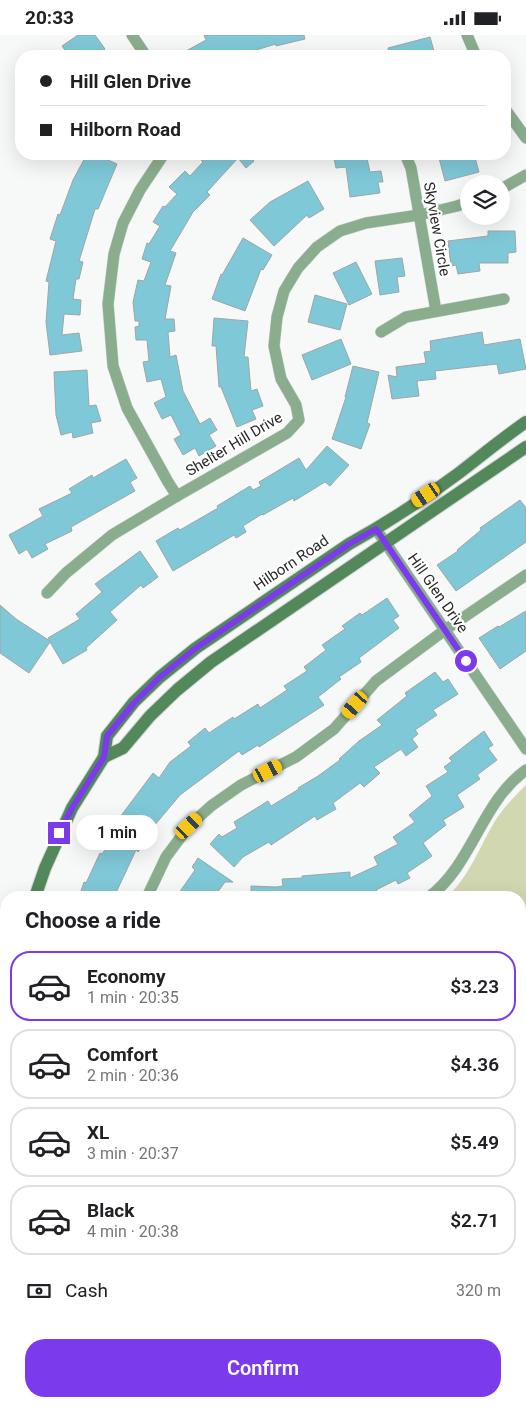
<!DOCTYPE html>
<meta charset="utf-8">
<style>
body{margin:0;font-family:Roboto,sans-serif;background:#f6f6f6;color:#202124;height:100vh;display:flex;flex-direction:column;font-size:19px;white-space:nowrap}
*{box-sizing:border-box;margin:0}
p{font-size:16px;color:#757577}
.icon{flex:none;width:28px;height:28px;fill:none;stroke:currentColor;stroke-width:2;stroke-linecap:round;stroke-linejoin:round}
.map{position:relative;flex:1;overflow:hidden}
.sheet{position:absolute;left:0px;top:856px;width:526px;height:516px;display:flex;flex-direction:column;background:#fff;border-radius:20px 20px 0 0;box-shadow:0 5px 20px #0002}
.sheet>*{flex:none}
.guide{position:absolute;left:15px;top:15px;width:496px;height:110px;border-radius:20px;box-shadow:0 5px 20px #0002;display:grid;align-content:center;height:110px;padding:0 25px;background:#fff}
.tools{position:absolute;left:460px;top:140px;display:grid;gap:10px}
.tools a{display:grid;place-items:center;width:50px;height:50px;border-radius:50%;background:#fff;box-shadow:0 5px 20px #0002;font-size:25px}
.end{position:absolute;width:22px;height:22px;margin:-11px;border:6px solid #7c3aed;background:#fff;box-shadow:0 0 0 2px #fff}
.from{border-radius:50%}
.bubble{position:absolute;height:35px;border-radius:18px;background:#fff;box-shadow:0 5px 20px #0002;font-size:16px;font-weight:600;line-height:35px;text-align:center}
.car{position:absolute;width:15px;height:30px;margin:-15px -8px;border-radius:6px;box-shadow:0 0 4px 1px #0007;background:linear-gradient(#f5c518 24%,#345 0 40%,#f5c518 0 76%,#345 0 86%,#f5c518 0)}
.guide b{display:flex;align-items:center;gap:18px;height:48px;font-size:19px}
.guide b+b{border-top:1px solid #e0e0e0}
.guide i{width:12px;height:12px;background:#202124}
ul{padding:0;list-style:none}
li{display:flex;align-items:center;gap:15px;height:70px;margin:0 10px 8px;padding:0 15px;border:2px solid #e0e0e0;border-radius:20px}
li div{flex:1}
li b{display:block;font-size:19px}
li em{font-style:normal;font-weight:600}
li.selected{border-color:#7c3aed}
li>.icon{width:45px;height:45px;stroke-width:1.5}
h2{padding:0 25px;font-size:22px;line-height:60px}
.pay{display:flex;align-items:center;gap:12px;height:55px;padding:0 25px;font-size:19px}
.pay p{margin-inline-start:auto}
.cta{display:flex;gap:10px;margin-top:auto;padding:10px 25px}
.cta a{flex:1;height:58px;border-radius:20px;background:#7c3aed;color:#fff;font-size:20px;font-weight:600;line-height:58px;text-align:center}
.status{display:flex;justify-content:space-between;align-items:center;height:35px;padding:0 25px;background:#fff;direction:ltr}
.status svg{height:14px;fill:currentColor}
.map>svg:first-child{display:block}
.green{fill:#d1d7b1}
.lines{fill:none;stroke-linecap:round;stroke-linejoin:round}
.canal{stroke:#90bfe7;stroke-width:14}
.building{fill:#7fc8d8;stroke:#a1a5a5}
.street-casing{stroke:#d1d4d3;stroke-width:12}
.secondary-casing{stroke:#d1d4d3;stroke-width:14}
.street{stroke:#8aae8d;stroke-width:11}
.secondary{stroke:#53895a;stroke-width:12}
.route{stroke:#7c3aed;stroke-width:6}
.labels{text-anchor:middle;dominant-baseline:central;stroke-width:4.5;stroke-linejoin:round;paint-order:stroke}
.street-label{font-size:15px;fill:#282a29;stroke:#fff}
</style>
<div class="status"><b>20:33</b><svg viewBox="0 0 49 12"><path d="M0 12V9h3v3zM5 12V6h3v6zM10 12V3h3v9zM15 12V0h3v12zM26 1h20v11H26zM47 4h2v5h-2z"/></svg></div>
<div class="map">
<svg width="526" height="1372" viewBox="0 0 526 1372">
<rect width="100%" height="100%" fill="#f6f9f8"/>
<g class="green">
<path d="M526 750V927L520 940V862H447C469 842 480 811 495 786 504 772 515 761 526 750Z"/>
<path d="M526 1277V1372H317L346 1366H520V1279Z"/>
</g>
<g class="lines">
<g class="canal">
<path d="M520 1017 526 1018"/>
<path d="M0 1057H6"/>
</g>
</g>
<g class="building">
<path d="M78 0H95L105 14 94 21H69L62 11Z"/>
<path d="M204 0H304L305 4 276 11V9L236 21H177L206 5Z"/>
<path d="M430 2 434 16 426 18 427 21H390L388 13Z"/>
<path d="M87 119H111L108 125 117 129 98 174H95L79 226 83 227 79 244H76L73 264 81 265 80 280 64 279 62 300 79 298 82 316 50 320 46 287 49 247 46 246 56 206 50 204 58 179 60 180 73 145Z"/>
<path d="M205 119H247L254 126 246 133 238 123 207 157 210 160 193 177 170 216 176 218 165 250 171 251 165 284H174L175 296 168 297 170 322 176 320 183 356 200 389 210 383 217 395 209 400 216 411 199 421 195 413 183 420 174 404 181 400 171 380 162 384 154 368 166 362 161 344 147 347 143 327 149 326 147 305H136L135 292 139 291V286H135L133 267 138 245 144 246 151 227 142 224 147 208 149 209 160 191 153 187 163 171 165 172 177 159 169 152 185 136 190 141 203 127 200 124Z"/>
<path d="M333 119H366L370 137 381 136 383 147H378L380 158 350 162 346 132 336 133Z"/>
<path d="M438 119H474L479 137 445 146Z"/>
<path d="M308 146 324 174 309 183 307 180 274 211 250 185 270 167Z"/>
<path d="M488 196H515L516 217 508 218V228H479L480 236 458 239 456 230 451 231 448 206 488 201Z"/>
<path d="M243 203 272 220 263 235 261 234 245 276 212 264 221 239 222 240Z"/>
<path d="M402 223 405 241 397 242 399 257 380 260 375 226Z"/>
<path d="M356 227 372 259 349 270 333 238Z"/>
<path d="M315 260 347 269 340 295 308 287Z"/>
<path d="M214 283 248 286 244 322H248L251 356 257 354 263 371 252 375 256 384 237 392 221 352H219L216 311H212Z"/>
<path d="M482 297 484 310 520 304 526 334 499 339 497 329 435 336 436 344 417 346 419 361 392 364 388 340 397 342 396 332 426 328 424 317 431 316 430 306Z"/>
<path d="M341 304 351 329 312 345 302 320Z"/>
<path d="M353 331 379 337 367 388 370 389 361 414 332 404 346 362H345Z"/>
<path d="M87 335 89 371 96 370 101 386 91 388 93 398 73 403 72 397 61 400 56 380 54 337Z"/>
<path d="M327 411 349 430 330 451 325 447 294 466 293 463 263 480 262 479 243 491 246 497 236 503 234 500 173 536 156 506 178 493 180 495 218 473 217 471 250 451 253 455 261 451 259 447 299 423 306 435Z"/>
<path d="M126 424 137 443 130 447 135 456 71 492 72 496 45 509 48 514 32 523 27 514 19 519 9 500 43 481 39 474 72 458 69 454 92 440 93 443Z"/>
<path d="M520 465 526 473V507L456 556 437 530 458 516 457 515 481 495 480 493Z"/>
<path d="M140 516 158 542 143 553 141 550 110 577 117 585 86 613 87 615 63 629 50 607 29 638 0 618V570L16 584 50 606 48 603 80 584 76 579 102 557 95 549Z"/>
<path d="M387 563 399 581 393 585 399 593 359 623 361 627 339 642 341 644 318 662 324 670 259 712 258 710 242 720 239 716 180 760 143 804 146 806 138 817 136 815 114 862H79L84 847 86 848 100 818 102 819 114 802 108 798 153 738 159 743 170 727 191 711 188 707 205 693 209 698 233 682 234 684 258 669 260 673 287 655 284 651 307 636 304 632 326 615 322 610 345 594 342 591 360 578 362 580Z"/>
<path d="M526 576V616L500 634 479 603 498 591 499 592Z"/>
<path d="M435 637 443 647 448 644 458 659 433 675 437 680 415 695 418 699 412 704 418 712 406 721 401 714 374 732 380 738 364 752 360 748 333 768 336 774 317 785 315 781 271 810 269 807 243 822 234 832 210 809 219 799 222 802 237 793 234 787 268 766 271 771 299 754 298 753 318 741 340 725 339 724 359 706 382 690 377 685 407 661 405 658Z"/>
<path d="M484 696 493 710 488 713 497 725 477 740 480 744 457 760 464 772 443 785 446 790 423 808 432 821 407 838 410 843 398 849 396 845 376 855 380 862H251V851L276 852 283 851 282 844 302 843V841L350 837V843L378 830 374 822 398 809 393 802 415 787 409 780 432 761 426 751 448 737 444 732 452 726 449 723Z"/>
<path d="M198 823 233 847H225L214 862H176L195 835 192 832Z"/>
</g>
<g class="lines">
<g class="street-casing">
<g id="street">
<path d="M132 0 146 21"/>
<path d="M467 0 476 21"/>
<path d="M505 74 526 103"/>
<path d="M164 119 140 155 123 188 114 219 108 269 113 331 127 373 168 447 177 461"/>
<path d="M405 119 411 133 436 276"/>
<path d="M501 154 526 140"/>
<path d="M381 297 406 282 504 264"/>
<path d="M376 494 526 714"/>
<path d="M47 558 66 538 112 500 177 461 287 398 299 385 296 370 281 344 274 311 277 282 284 256 298 233 317 212 340 196 366 188 419 180 457 171 469 167"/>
<path d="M147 862 166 822 189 791 211 771 241 750 296 722 334 694 376 646 445 595 526 540"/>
<path d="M429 862C473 829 481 767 526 735"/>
<path d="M0 891 6 892"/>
</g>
</g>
<g class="secondary-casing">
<g id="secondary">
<path d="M104 722 123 713 150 681 177 655 211 627 526 412"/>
<path d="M35 862 45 833 72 773 104 722 107 701 134 667 160 642 196 613 349 509C387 488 424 464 459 438 481 421 503 403 526 387"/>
<path d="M36 1366V1372"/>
</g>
</g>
<use href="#street" class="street"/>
<use href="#secondary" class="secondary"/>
</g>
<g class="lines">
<path class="route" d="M59 798 72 773 104 722 107 701 134 668 160 642 196 613 349 509 376 494 466 626"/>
</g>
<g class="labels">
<g class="street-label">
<text transform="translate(437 194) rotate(80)">Skyview Circle</text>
<text transform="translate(234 409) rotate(-31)">Shelter Hill Drive</text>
<text transform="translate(291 528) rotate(-34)">Hilborn Road</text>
<text transform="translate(438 558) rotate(55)">Hill Glen Drive</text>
</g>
</g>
</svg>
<div class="tools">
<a><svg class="icon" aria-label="layers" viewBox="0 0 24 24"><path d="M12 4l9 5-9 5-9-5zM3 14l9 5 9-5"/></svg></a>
</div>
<i class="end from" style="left:466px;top:626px"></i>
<i class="end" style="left:59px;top:798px"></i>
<div class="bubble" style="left:76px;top:780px;width:82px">1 min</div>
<i class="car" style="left:426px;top:460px;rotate:236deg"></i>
<i class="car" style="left:355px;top:670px;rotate:221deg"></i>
<i class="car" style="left:268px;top:736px;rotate:63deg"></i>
<i class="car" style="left:189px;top:791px;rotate:47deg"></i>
<div class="guide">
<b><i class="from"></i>Hill Glen Drive</b>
<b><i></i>Hilborn Road</b>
</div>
<section class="sheet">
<h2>Choose a ride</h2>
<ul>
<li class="selected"><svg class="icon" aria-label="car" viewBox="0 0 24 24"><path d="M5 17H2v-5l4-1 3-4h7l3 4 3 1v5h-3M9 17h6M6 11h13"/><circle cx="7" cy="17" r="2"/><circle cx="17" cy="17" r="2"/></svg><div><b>Economy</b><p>1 min · 20:35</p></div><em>$3.23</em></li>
<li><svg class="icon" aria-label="car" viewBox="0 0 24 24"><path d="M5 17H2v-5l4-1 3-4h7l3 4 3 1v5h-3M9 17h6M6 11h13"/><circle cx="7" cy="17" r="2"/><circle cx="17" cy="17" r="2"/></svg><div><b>Comfort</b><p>2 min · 20:36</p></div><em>$4.36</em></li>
<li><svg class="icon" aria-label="car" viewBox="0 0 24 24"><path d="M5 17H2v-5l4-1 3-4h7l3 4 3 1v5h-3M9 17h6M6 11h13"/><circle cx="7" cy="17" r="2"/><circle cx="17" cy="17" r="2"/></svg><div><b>XL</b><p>3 min · 20:37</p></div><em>$5.49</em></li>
<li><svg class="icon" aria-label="car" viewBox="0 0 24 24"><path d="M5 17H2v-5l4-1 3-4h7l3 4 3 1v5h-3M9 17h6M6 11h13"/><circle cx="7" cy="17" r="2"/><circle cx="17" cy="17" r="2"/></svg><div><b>Black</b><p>4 min · 20:38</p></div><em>$2.71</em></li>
</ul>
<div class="pay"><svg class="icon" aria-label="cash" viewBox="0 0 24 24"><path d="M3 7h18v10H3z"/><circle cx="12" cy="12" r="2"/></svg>Cash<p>320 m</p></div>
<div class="cta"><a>Confirm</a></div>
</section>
</div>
